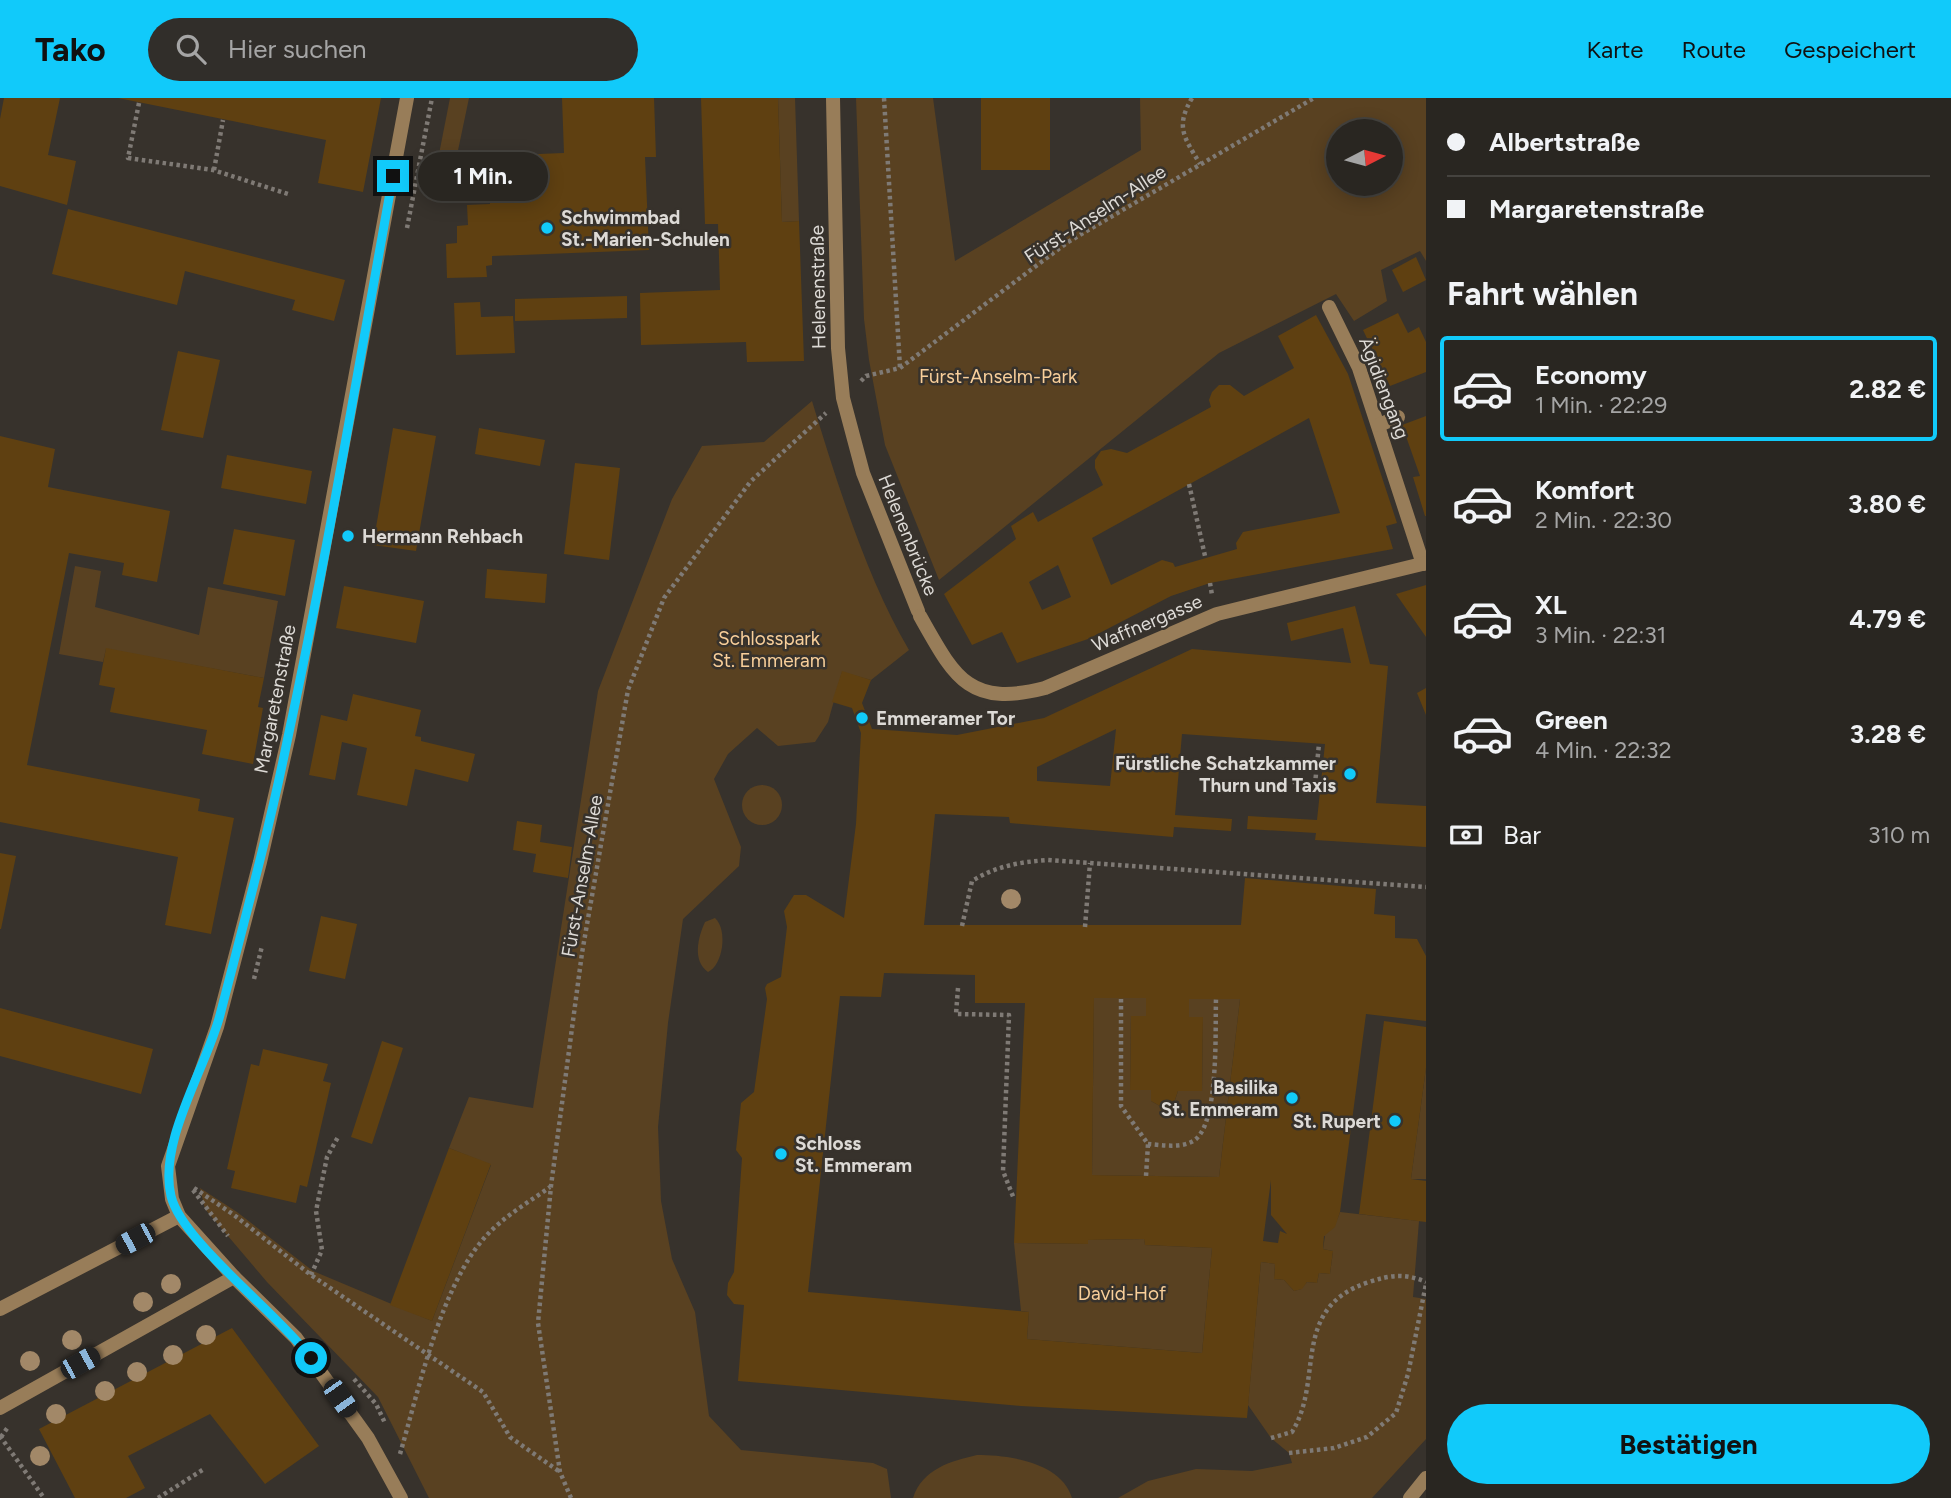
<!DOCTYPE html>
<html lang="de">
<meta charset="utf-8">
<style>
body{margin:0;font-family:Figtree,sans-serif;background:#312e2a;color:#f1f3f6;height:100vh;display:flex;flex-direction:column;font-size:26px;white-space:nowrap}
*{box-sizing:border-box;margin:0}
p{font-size:23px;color:#a5a5a5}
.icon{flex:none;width:38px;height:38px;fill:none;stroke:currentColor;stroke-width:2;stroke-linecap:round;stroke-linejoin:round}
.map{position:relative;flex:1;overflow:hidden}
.panel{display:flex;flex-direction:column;background:#292621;width:525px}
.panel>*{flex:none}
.banner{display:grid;align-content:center;height:154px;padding:0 21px;background:#292621}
.needle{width:46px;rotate:84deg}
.buttons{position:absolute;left:1326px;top:21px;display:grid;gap:14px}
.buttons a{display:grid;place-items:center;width:77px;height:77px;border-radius:50%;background:#292621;box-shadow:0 4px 18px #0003,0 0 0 2px #45433f;font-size:35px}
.end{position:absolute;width:32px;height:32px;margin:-16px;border:9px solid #11cafa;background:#111;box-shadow:0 0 0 4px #111}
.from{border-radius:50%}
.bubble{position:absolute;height:49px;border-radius:24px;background:#292621;box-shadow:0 4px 18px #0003,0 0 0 2px #45433f;font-size:23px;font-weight:700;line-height:49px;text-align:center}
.car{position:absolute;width:21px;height:42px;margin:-21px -10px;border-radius:9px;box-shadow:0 0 5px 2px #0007;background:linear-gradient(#222 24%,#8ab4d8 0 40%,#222 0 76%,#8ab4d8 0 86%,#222 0)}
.banner b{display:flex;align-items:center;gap:24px;height:66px;font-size:26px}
.banner b+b{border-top:2px solid #45433f}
.banner i{width:18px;height:18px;background:#f1f3f6}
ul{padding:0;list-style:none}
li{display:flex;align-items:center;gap:21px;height:105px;margin:0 14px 10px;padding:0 7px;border:4px solid transparent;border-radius:7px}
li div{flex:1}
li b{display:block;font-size:26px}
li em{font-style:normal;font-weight:700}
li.selected{border-color:#11cafa}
li>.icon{width:63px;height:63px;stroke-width:1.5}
h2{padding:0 21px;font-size:32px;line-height:84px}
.pay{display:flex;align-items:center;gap:18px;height:77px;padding:0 21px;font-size:26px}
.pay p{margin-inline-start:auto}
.cta{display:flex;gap:14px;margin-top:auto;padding:14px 21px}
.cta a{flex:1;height:80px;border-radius:42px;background:#11cafa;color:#111;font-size:28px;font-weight:700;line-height:80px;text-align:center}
header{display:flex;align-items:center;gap:42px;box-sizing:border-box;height:98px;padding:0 35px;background:#11cafa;color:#111}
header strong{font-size:33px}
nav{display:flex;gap:38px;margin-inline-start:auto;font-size:24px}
.search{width:490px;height:63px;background:#312e2a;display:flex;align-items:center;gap:18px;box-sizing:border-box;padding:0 24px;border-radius:38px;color:#a5a5a5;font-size:26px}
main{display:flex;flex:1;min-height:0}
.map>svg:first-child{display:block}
.green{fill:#594121;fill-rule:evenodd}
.building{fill:#5f4011;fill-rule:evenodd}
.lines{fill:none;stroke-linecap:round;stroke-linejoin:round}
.path{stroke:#7f7a75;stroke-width:4.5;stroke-dasharray:3.5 3.5;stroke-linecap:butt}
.service{stroke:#987d59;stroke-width:14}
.minor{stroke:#987d59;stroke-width:14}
.tertiary{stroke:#987d59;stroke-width:14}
.tree{fill:#a28868}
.route{stroke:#11cafa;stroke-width:9}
.poi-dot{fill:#11cafa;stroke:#37322c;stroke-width:2.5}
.labels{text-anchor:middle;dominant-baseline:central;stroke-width:5;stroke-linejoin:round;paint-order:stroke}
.street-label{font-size:19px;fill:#dddad6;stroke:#37322c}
.poi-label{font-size:19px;font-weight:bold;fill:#dddad6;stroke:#37322c;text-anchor:start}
.park-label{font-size:19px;fill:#f9cf9a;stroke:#37322c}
</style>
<header>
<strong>Tako</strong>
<div class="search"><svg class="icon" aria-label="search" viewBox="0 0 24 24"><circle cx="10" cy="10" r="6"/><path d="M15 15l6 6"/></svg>Hier suchen</div>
<nav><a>Karte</a><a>Route</a><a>Gespeichert</a></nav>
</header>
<main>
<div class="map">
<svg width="1426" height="1400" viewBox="0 0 1426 1400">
<rect width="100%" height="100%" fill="#37322c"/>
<g class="green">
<path d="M450 0H469L447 105 430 102Z"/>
<path d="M778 0H795L799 123 782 124Z"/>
<path d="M856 0H933L955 163 1141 52 1140 0H1426V163L1420 153 1381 172 1387 203 1354 223 1336 196 1219 255 939 482 885 347 869 262 864 221ZM1339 33H1391V86H1339Z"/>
<path d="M812 303C837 384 866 479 909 552L871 582 842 574 828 624 815 644 778 648 757 630 728 656 714 681 741 749 739 768 683 821 668 925 658 1029 661 1103 672 1161 695 1214 709 1318 741 1352 873 1365 887 1371 891 1400H429L378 1299 267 1184 205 1111 200 1090 237 1114 313 1173 432 1223 491 1067 449 1050 469 999 533 1010 598 593 672 401 702 348 764 344Z"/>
<path d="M75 468 101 473 95 509 199 537 208 489 278 503 264 580 106 551 103 564 59 556Z"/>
<circle cx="762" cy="707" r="20"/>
<path d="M715 820C728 832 723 867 708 874 692 863 698 839 705 824Z"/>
<path d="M1094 900H1146V918H1131L1130 991 1151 992V1003L1165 1011 1173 1008 1178 993H1202L1203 919H1189V901H1240L1219 1079 1092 1077Z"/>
<path d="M1426 970V1081H1411Z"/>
<path d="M1340 1114 1419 1123 1413 1199 1426 1201V1341L1372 1400H1118L1148 1383 1196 1371 1252 1373 1292 1365 1289 1355 1271 1340 1248 1307 1261 1164 1275 1166 1274 1181 1284 1182 1294 1193 1301 1191 1307 1184 1317 1185 1319 1175 1330 1176 1333 1153 1323 1151 1325 1138 1309 1140C1327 1137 1334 1132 1340 1114Z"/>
<path d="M1144 1141 1145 1147 1212 1150 1202 1255 1027 1241 1029 1214 1021 1213 1014 1145 1087 1146 1088 1142Z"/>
<path d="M977 1357C1009 1357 1061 1364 1072 1400H913C922 1371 951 1363 977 1357Z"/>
</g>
<g class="building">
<path d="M4 0H60L48 57 76 63 67 107 0 88V21Z"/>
<path d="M118 0H381L363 94 318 85 326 42Z"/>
<path d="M562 0H654L656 59H645L649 152 492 158V167L486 168 487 179 447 180 446 146 457 145V128L468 127 467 107 490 106 488 58 564 55Z"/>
<path d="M701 0H778L782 124 799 123 804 263 747 264 746 244 641 247 640 195 720 192 718 126H705Z"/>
<rect x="981" y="0" width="69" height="72"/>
<path d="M68 111 345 182 334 223 292 212 295 202 185 173 177 207 52 176Z"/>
<path d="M1416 159 1426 182 1403 194 1392 172Z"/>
<path d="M627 198V220L515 223V201Z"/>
<path d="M480 204 481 219 513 218 515 255 456 257 454 205Z"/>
<path d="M1398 215 1408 235 1419 229 1426 244V274L1390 288 1363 232Z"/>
<path d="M1316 217 1348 276 1397 425 1386 428 1393 451 1210 485 1171 498 1088 541 1017 565 1002 534 972 547 944 496 1016 441 1011 428 1033 414 1038 424 1103 387 1095 370V362L1101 353 1111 351 1127 355 1211 309 1209 302 1212 294 1219 287H1230L1244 298 1294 270 1278 238ZM1309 320 1340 415 1243 434 1236 445 1237 451 1175 469 1173 465 1162 462 1111 487 1092 440ZM1058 467 1071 499 1042 512 1029 484Z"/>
<path d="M178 253 220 262 203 340 161 332Z"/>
<path d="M1426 318V418H1425L1413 379 1420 378 1402 327Z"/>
<path d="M393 330 436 338 416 453 373 447Z"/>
<path d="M479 330 545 342 540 368 475 356Z"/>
<path d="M0 338 55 351 48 389 170 413 157 484 122 477 124 465 69 455 27 667 200 701 198 713 234 720 211 836 165 827 178 759 0 724Z"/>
<path d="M227 357 312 373 306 406 221 390Z"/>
<path d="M575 365 620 370 609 462 564 456Z"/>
<path d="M234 431 295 442 285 498 223 486Z"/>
<path d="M487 471 547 476 545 505 485 500Z"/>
<path d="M1426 487V539L1396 496Z"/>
<path d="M344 488 424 503 416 545 336 530Z"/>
<path d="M1355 508 1370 566 1388 568 1376 705 1426 708V749L1315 742 1316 735 1247 731 1248 718 1317 722 1325 646 1182 636 1175 717 1232 721 1231 733 1174 729 1173 739 1010 725 1009 719 935 716 924 827H1241L1245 780 1376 791 1374 816 1395 818V840L1417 841 1426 858V923L1366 916 1340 1114 1335 1129 1324 1138 1323 1151 1333 1153 1330 1176 1319 1175 1317 1185 1307 1184 1302 1191 1294 1193 1284 1182 1274 1181 1275 1166 1261 1164 1247 1320 1021 1308 738 1283 744 1207 734 1206 727 1197 728 1185 734 1174 742 1060 736 1052 741 1005 754 994 767 901 765 890 767 886 781 879 787 829 784 813 794 797H806L844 820 856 726 861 635 852 610 832 604 842 573 871 582 862 605 872 631 957 637 1044 620 1192 551 1351 565 1343 530 1291 543 1287 525ZM1116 631 1110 688 1037 683V669ZM884 875 975 877V905H1025L1014 1145 1088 1146V1142L1144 1141 1145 1147 1212 1150 1202 1255 1027 1241 1029 1214 808 1194 840 898 881 899ZM1094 900H1146V918H1131L1130 992H1151V1003L1165 1011 1173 1008 1178 993H1202L1203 919H1189V901H1240L1219 1079 1092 1077ZM1271 1082V1117L1287 1136 1280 1133 1278 1145 1263 1143Z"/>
<path d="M106 550 264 580 258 609 263 610 253 666 202 656 207 632 110 614 115 590 99 587Z"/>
<path d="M1426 590V617L1417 595Z"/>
<path d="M353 596 421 612 415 638 421 639V643L475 656 468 684 415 671 407 708 357 697 367 650 342 644 335 682 309 677 321 617 347 623Z"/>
<path d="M517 723 542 727 540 744 572 749 568 780 533 774 536 756 513 752Z"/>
<path d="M0 755 16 758 1 831H0Z"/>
<path d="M321 818 357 826 345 881 309 873Z"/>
<path d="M0 910 153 951 141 996 0 958Z"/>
<path d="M1384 923 1426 929V970L1411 1081 1426 1083V1124L1359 1116Z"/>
<path d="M382 943 403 950 372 1046 351 1039Z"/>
<path d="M263 951 328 966 323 983 331 985 307 1089 300 1087 296 1105 231 1090 235 1073 227 1071 251 966 259 968Z"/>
<path d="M449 1050 491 1066 432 1223 390 1207Z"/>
<path d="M232 1230 319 1348 265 1386 210 1316 128 1358 145 1390 126 1400H75L39 1331Z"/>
</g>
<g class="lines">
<g class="path">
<path d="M884 0 900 270"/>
<path d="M1192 0C1175 29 1184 39 1200 66"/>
<path d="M139 5 128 60 213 72 288 96"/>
<path d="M214 72 223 22"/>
<path d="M407 130 432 0"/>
<path d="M861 283 866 278 900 270 1068 144 1314 0"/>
<path d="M1189 386 1205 458"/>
<path d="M1210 485 1212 497"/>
<path d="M1293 684 1315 686 1319 646"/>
<path d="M962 828 972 783C996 768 1020 764 1048 762L1426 789"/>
<path d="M1085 829 1090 765"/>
<path d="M254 881 262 848"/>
<path d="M958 890 956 916 1009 917 1003 1073 1014 1101"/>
<path d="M1121 901V1008L1148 1046 1146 1078"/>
<path d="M1148 1046C1162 1047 1184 1051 1196 1041 1219 1021 1215 932 1216 901"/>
<path d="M194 1090 234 1117 311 1177 483 1294 510 1339 560 1374"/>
<path d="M193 1092 228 1138"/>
<path d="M311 1177 322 1152 316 1113 327 1059 338 1039"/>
<path d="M354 1281 376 1306 385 1325"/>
<path d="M0 1338 44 1400"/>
<path d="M1 1339 8 1329"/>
<path d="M1271 1340 1292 1334C1325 1281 1289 1210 1369 1184 1390 1177 1405 1175 1426 1184"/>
<path d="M1289 1355 1334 1350 1367 1339 1396 1315 1408 1276 1426 1186"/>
<path d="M400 1356C419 1291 441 1187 486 1138 503 1119 529 1104 550 1089"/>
<path d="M158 1400 204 1371"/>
<path d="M571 1400 560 1374 538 1225 551 1088 582 855 628 592 664 500 751 383 826 315"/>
</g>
<g class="service">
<path d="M1329 209 1359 270 1423 466"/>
<path d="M1379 327 1398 319"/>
<path d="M0 1211 179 1118"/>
</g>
<g class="minor">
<path d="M833 0 838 250 843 300 863 375 918 513"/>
<path d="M920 518C954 578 968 610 1045 590L1217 516 1426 465"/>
<path d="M0 1310 234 1179 296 1240 368 1340 401 1400"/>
<path d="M1410 1400 1426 1380"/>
</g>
<path class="tertiary" d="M234 1179 179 1118 172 1101 168 1068 217 929 260 764 289 637 407 0"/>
</g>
<g class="tree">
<circle cx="1011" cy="801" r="10"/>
<circle cx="171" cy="1186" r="10"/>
<circle cx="143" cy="1204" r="10"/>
<circle cx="206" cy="1237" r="10"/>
<circle cx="72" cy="1242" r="10"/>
<circle cx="173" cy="1257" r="10"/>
<circle cx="30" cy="1263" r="10"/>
<circle cx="137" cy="1274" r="10"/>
<circle cx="105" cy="1293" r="10"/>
<circle cx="56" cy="1316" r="10"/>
<circle cx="40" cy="1358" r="10"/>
</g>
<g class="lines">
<path class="route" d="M311 1260C279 1216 182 1144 171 1098 158 1043 206 970 220 917 244 824 269 733 288 639 328 453 359 265 393 78"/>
</g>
<g class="poi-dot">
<circle cx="547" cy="130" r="7"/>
<circle cx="348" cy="438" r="7"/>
<circle cx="862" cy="620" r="7"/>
<circle cx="1350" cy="676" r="7"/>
<circle cx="1292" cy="1000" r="7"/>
<circle cx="1395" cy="1023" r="7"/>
<circle cx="781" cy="1056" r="7"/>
</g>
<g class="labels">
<g class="street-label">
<text transform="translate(1095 116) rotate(-33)">Fürst-Anselm-Allee</text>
<text transform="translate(818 189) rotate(-91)">Helenenstraße</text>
<text transform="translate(1384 290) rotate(69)">Ägidiengang</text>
<text transform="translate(908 437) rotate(68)">Helenenbrücke</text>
<text transform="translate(1147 525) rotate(-23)">Waffnergasse</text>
<text transform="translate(275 601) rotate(-79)">Margaretenstraße</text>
<text transform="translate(582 778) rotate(-80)">Fürst-Anselm-Allee</text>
</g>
<g class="poi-label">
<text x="561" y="119">Schwimmbad<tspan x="561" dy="22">St.-Marien-Schulen</tspan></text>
<text x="362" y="438">Hermann Rehbach</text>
<text x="876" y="620">Emmeramer Tor</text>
<text x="1336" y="665" text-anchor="end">Fürstliche Schatzkammer<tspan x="1336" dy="22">Thurn und Taxis</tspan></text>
<text x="1278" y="989" text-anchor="end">Basilika<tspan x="1278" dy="22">St. Emmeram</tspan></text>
<text x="1381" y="1023" text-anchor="end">St. Rupert</text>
<text x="795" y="1045">Schloss<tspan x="795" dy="22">St. Emmeram</tspan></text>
</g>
<g class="park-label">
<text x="998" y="278">Fürst-Anselm-Park</text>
<text x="769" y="540">Schlosspark<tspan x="769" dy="22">St. Emmeram</tspan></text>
<text x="1122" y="1195">David-Hof</text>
</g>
</g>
</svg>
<div class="buttons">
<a><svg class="needle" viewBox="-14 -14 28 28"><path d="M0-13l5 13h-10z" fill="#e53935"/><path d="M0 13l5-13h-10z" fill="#a5a5a5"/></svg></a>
</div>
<i class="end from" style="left:311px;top:1260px"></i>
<i class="end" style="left:393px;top:78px"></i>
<div class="bubble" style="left:418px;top:54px;width:130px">1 Min.</div>
<i class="car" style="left:135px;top:1141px;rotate:242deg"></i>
<i class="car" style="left:80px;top:1265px;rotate:61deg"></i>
<i class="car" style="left:340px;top:1300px;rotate:145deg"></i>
</div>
<section class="panel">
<div class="banner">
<b><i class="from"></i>Albertstraße</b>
<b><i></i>Margaretenstraße</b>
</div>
<h2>Fahrt wählen</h2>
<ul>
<li class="selected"><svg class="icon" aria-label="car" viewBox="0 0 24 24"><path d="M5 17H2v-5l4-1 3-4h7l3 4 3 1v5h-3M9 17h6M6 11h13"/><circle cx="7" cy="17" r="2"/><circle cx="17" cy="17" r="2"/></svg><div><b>Economy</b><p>1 Min. · 22:29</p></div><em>2.82 €</em></li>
<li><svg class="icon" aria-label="car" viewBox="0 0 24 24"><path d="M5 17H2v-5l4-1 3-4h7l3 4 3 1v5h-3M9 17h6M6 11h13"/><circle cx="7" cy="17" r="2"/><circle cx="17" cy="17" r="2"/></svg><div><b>Komfort</b><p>2 Min. · 22:30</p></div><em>3.80 €</em></li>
<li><svg class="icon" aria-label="car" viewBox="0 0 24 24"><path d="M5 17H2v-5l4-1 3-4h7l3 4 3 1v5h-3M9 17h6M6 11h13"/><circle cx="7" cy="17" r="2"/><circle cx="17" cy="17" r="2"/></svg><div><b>XL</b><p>3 Min. · 22:31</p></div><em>4.79 €</em></li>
<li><svg class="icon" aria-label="car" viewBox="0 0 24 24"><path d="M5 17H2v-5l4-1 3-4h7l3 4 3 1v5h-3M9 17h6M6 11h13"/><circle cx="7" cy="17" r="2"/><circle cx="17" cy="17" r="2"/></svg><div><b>Green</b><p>4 Min. · 22:32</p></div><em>3.28 €</em></li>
</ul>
<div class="pay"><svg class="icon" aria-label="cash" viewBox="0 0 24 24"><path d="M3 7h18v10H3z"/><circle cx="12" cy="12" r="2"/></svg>Bar<p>310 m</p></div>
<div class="cta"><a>Bestätigen</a></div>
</section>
</main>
